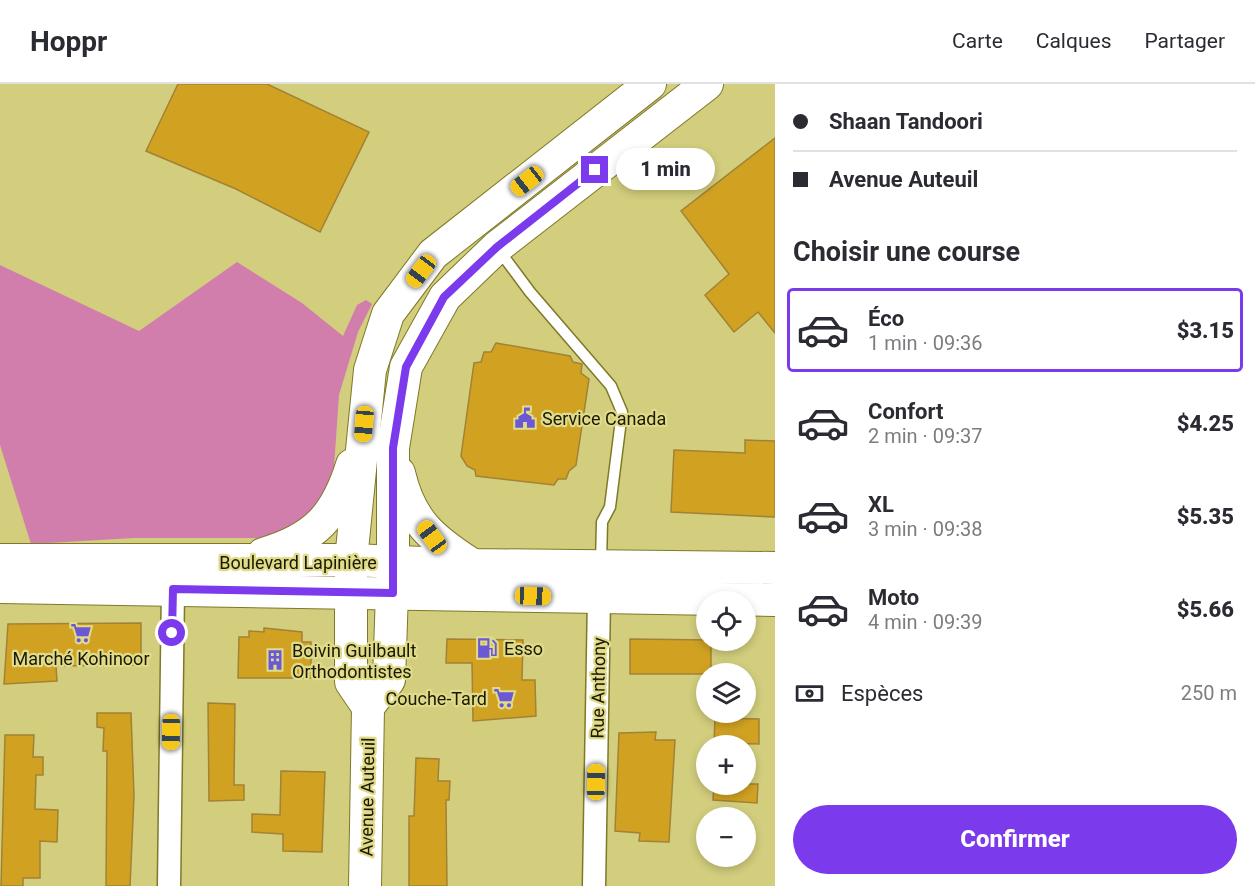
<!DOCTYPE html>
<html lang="fr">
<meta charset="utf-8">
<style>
body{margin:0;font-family:Roboto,sans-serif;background:#f7f7f7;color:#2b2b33;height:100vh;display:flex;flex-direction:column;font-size:22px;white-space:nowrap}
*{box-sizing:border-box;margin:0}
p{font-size:20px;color:#7c7c81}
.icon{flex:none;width:33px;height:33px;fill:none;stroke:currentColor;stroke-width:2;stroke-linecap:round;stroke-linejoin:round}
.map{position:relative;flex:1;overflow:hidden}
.drawer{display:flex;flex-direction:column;background:#fff;width:480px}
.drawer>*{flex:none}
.top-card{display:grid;align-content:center;height:132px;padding:0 18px;background:#fff}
.controls{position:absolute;left:696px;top:507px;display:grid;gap:12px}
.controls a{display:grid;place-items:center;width:60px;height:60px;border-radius:50%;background:#fff;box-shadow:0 3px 9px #0003;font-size:30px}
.end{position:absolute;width:27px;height:27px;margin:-14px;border:8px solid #7c3aed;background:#fff;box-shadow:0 0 0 3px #fff}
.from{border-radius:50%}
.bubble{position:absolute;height:42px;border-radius:21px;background:#fff;box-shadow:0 3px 9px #0003;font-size:20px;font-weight:800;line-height:42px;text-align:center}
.car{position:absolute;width:18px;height:36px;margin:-18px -9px;border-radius:8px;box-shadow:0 0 4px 2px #0007;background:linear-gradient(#f5c518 24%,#345 0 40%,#f5c518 0 76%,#345 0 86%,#f5c518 0)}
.top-card b{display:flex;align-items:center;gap:21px;height:57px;font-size:22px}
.top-card b+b{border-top:2px solid #e1e1e2}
.top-card i{width:15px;height:15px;background:#2b2b33}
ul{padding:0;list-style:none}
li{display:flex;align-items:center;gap:18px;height:84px;margin:0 12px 9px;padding:0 6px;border:3px solid transparent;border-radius:6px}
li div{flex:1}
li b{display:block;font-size:22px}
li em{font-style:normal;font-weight:800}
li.current{border-color:#7c3aed}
li>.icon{width:54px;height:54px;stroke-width:1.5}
h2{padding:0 18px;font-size:27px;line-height:72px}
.pay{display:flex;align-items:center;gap:15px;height:66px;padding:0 18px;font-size:22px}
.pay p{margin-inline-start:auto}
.button{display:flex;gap:12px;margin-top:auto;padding:12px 18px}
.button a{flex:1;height:69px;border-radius:36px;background:#7c3aed;color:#fff;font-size:24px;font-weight:800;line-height:69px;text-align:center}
header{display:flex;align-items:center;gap:36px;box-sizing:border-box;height:84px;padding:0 30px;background:#fff;border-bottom:2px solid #e1e1e2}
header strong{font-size:28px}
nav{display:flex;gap:33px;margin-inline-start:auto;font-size:21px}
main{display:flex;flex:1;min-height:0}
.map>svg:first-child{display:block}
.green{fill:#d27ead}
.building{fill:#d1a222;stroke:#a28235;stroke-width:1.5}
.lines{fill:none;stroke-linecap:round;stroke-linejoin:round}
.lane-casing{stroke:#7e7927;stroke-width:13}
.street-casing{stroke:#7e7927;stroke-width:25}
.secondary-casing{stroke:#7e7927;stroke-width:34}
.lane{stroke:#fff;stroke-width:10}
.street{stroke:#fff;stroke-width:22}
.secondary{stroke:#fff;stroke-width:32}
.route{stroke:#7c3aed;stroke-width:8}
.labels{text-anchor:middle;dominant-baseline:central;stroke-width:4.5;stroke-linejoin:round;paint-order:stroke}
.poi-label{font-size:18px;fill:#1c1900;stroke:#dfdb8a;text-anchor:start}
.street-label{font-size:18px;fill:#1c1900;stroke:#dfdb8a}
</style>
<header>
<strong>Hoppr</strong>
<nav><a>Carte</a><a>Calques</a><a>Partager</a></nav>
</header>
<main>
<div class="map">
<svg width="775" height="802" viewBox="0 0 775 802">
<rect width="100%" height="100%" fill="#d2ce7d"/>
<path class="green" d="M237 178 302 219 343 252 357 221 366 216 372 220 358 248 339 311 334 383 329 403 305 438 268 454H134L31 460 0 361V181L139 247Z"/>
<g class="building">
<path d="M178 0H267L369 48 320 148 236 105 146 67Z"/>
<path d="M775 54V249L758 228 734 248 705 211 729 190 681 127Z"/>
<path d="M496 259 570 272 573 278 582 280 581 289 589 295 576 381 569 387 566 395H558L554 401 476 392 475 386 467 382 461 372 474 279 481 278 484 268H491Z"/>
<path d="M745 356 775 357V433L671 428 674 366 745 369Z"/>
<path d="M141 539V581L56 582 57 597 4 600 8 540Z"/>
<path d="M264 544 302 548V558H311V594H238L239 553H249V547L264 548Z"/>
<path d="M447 555 523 556 522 596H535L536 632 473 637 472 579H446Z"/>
<path d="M630 555 711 556V590H630Z"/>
<path d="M208 619 235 620 234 701H244V716L209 717Z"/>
<path d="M97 629H131L134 712 130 802H106L107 667H103L104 644 97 643Z"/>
<path d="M715 634 759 635V660L714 659Z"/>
<path d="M656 648 655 656H675L669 758 639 757 640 749 615 747 619 649Z"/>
<path d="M5 651H34L33 673H43V691H36L35 725 58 726 57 758 40 757V794H23V802H1Z"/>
<path d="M416 674 439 675 438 697H450L449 716H446L447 802H409V732H414Z"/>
<path d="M281 687 325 688 322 768 283 767V750L252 748V730L280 731Z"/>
<path d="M714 700H758L757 719 713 716Z"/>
</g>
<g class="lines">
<g class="lane-casing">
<path id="lane" d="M498 165 530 208 611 302 622 328 610 423 602 438 601 479"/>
</g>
<g class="street-casing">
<g id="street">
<path d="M169 802 173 505"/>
<path d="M594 802 599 514"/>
</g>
</g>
<g class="secondary-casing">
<g id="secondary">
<path d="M399 389C410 437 432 455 471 480"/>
<path d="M263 470C315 455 336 432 352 381"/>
<path d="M0 476H351L472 481 775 484"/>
<path d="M0 503 775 516"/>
<path d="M368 623 389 596 393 479V364L406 283 445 213 497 163 707 0"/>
<path d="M365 802 368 623 351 598V476L370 286 388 230 433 170 650 0"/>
</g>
</g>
<use href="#lane" class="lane"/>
<use href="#street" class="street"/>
<use href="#secondary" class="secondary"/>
</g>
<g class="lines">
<path class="route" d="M172 549 173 505 393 509V364L406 283 444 213 497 163 595 86"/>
</g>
<defs>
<g id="civic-bare" transform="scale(1.62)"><path d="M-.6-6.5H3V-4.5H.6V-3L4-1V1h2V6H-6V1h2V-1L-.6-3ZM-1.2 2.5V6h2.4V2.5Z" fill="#6c58d2" stroke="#dfdb8a" stroke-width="2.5" paint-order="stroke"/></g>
<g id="supermarket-bare" transform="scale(1.62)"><path d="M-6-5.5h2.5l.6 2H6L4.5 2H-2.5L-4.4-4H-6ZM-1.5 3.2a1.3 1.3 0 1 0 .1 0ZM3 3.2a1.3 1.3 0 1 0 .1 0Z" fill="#6c58d2" stroke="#dfdb8a" stroke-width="2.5" paint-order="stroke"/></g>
<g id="fuel-bare" transform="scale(1.62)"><path d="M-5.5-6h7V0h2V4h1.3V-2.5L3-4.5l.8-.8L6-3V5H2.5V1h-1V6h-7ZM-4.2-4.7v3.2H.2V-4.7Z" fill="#6c58d2" stroke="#dfdb8a" stroke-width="2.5" paint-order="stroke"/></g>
<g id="building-bare" transform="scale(1.62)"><path d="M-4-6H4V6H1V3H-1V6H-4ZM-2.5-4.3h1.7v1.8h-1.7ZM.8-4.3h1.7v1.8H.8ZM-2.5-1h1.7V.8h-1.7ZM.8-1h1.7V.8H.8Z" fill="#6c58d2" stroke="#dfdb8a" stroke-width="2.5" paint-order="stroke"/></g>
</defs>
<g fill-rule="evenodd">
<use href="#civic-bare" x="525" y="334"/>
<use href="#supermarket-bare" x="81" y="549"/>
<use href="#fuel-bare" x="487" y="564"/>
<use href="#building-bare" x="275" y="576"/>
<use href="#supermarket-bare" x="504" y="614"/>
</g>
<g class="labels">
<g class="poi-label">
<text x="542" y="334">Service Canada</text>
<text x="504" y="564">Esso</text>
<text x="292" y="566">Boivin Guilbault<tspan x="292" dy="21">Orthodontistes</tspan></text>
<text x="81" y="574" text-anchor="middle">Marché Kohinoor</text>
<text x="487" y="614" text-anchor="end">Couche-Tard</text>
</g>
<g class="street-label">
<text x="298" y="478">Boulevard Lapinière</text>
<text transform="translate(598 604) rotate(-89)">Rue Anthony</text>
<text transform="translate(367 713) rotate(-89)">Avenue Auteuil</text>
</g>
</g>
</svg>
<div class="controls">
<a><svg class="icon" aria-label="locate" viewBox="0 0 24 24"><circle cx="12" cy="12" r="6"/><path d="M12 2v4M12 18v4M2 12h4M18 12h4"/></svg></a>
<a><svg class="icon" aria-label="layers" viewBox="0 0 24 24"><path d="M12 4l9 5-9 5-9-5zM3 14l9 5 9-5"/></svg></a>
<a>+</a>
<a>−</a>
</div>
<i class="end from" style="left:172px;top:549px"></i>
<i class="end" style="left:595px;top:86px"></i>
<div class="bubble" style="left:616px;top:64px;width:99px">1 min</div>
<i class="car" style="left:527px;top:97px;rotate:232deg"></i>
<i class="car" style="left:421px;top:187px;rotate:217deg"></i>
<i class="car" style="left:364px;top:340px;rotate:185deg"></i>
<i class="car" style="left:432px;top:453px;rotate:324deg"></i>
<i class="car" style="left:533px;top:512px;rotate:92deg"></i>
<i class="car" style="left:171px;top:648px;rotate:181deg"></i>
<i class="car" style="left:596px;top:698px;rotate:1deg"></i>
</div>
<section class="drawer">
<div class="top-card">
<b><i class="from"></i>Shaan Tandoori</b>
<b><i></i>Avenue Auteuil</b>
</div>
<h2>Choisir une course</h2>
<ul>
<li class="current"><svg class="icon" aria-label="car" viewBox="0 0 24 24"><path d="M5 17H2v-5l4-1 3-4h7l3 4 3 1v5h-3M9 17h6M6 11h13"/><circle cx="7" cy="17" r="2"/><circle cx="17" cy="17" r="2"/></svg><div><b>Éco</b><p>1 min · 09:36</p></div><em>$3.15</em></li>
<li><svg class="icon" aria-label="car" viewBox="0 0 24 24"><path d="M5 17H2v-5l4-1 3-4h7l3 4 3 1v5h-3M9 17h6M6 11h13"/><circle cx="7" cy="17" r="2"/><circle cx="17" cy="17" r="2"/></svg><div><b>Confort</b><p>2 min · 09:37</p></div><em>$4.25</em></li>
<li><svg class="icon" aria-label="car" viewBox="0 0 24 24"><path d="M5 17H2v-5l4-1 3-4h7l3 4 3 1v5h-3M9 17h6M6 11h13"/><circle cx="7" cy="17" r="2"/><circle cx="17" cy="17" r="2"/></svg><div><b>XL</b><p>3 min · 09:38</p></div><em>$5.35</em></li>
<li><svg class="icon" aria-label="car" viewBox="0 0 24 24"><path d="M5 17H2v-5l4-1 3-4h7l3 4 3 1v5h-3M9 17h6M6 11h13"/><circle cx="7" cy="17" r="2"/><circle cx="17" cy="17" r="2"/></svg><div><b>Moto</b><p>4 min · 09:39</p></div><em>$5.66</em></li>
</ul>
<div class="pay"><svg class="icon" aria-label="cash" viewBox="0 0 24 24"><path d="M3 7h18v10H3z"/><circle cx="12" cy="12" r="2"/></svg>Espèces<p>250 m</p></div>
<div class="button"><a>Confirmer</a></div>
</section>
</main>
